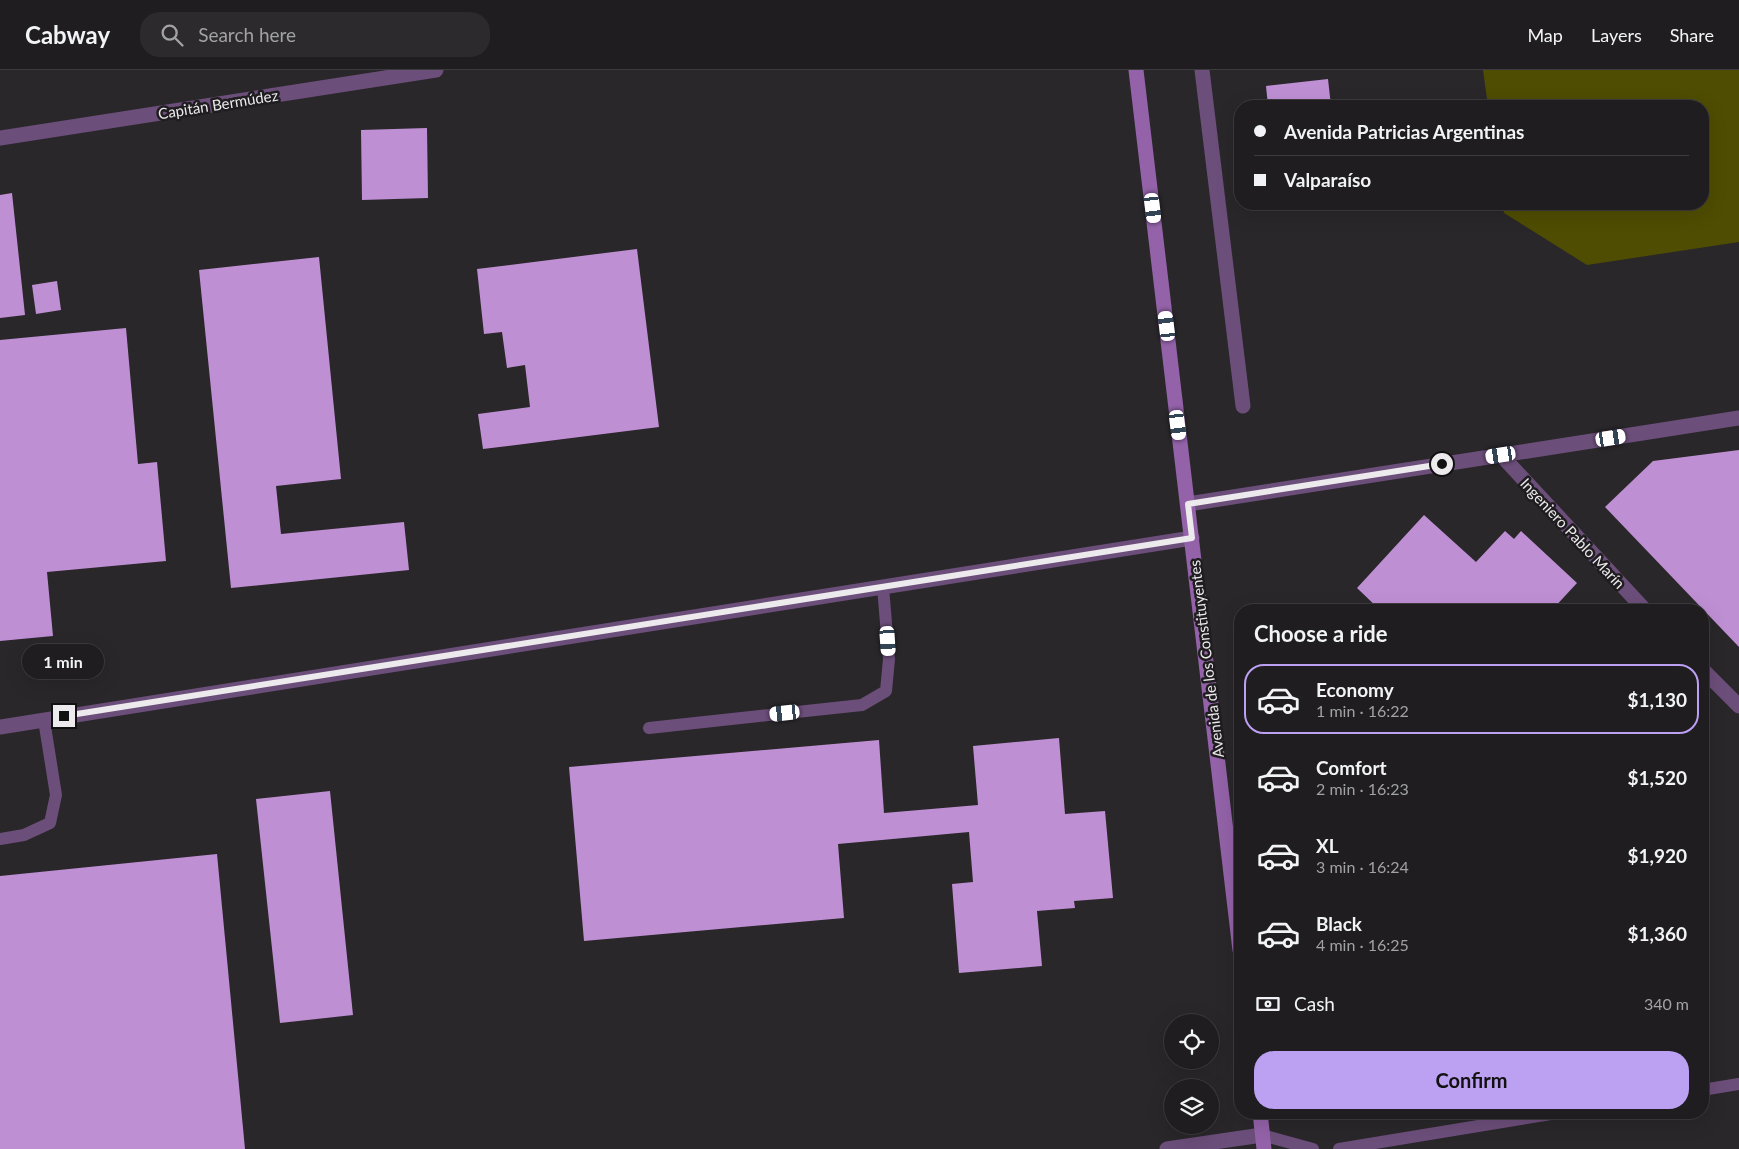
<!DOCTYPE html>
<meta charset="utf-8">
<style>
body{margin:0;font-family:Lato,sans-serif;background:#2c2a2d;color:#f1f3f6;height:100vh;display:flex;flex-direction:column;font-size:19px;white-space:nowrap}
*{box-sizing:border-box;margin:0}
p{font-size:16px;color:#a1a2a5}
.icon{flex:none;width:28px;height:28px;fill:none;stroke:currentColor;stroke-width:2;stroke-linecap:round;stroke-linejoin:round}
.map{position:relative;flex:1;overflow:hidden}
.sheet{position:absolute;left:1234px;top:534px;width:475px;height:515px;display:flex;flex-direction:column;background:#1f1d20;border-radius:20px;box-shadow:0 5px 20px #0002,0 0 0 1px #3c3b3e}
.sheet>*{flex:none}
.top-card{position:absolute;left:1234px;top:30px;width:475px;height:110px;border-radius:20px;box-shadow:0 5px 20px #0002,0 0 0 1px #3c3b3e;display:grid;align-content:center;height:110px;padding:0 20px;background:#1f1d20}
.buttons{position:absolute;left:1164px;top:944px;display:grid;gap:10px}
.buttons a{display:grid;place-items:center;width:55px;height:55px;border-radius:50%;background:#1f1d20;box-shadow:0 5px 20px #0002,0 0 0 1px #3c3b3e;font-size:25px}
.end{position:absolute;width:22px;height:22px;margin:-11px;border:6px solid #eceaec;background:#111;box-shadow:0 0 0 2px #111}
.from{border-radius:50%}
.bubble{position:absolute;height:35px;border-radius:18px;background:#1f1d20;box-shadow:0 5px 20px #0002,0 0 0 1px #3c3b3e;font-size:16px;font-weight:700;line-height:35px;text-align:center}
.car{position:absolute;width:15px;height:30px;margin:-15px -8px;border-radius:6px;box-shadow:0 0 4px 1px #0007;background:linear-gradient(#fff 24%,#345 0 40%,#fff 0 76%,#345 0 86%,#fff 0)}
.top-card b{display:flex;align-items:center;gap:18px;height:48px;font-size:19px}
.top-card b+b{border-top:1px solid #3c3b3e}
.top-card i{width:12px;height:12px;background:#f1f3f6}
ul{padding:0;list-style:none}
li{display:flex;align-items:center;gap:15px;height:70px;margin:0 10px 8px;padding:0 10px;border:2px solid transparent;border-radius:20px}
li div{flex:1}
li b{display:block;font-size:19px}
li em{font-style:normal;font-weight:700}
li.current{border-color:#bca0f2}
li>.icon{width:45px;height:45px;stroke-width:1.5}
h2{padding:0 20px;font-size:22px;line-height:60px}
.pay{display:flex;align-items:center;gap:12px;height:55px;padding:0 20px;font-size:19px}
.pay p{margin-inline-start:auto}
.cta{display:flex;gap:10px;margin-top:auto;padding:10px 20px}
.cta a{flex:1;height:58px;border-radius:20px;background:#bca0f2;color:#111;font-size:20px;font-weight:700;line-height:58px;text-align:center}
header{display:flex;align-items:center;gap:30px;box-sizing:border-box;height:70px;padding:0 25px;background:#1f1d20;border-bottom:1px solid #3c3b3e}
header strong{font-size:24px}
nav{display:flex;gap:28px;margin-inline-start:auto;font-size:18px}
.search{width:350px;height:45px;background:#2c2a2d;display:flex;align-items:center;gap:12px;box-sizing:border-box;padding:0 18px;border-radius:20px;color:#a1a2a5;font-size:19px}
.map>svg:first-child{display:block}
.green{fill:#4f4d02}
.building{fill:#bf8fd4}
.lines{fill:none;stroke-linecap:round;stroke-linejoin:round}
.service{stroke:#6c4e7a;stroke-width:12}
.minor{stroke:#6c4e7a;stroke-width:15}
.secondary{stroke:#9362a8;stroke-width:15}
.route{stroke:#eceaec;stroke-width:6}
.labels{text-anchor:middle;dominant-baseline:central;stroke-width:5;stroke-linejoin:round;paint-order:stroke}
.street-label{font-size:15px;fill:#eceaec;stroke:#1f1d20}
</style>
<header>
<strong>Cabway</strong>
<div class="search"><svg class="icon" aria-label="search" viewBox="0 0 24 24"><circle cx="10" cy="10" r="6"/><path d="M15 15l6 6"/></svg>Search here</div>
<nav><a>Map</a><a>Layers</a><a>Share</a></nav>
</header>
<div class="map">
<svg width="1739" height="1079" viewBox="0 0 1739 1079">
<rect width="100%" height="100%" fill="#29272a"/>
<path class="green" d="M1483 0H1739V172L1587 195 1504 143 1502 134H1702V36H1488Z"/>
<g class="building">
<path d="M1328 9 1331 36H1268L1266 16Z"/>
<path d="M427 58 428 128 362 130 361 60Z"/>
<path d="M12 123 25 245 0 248V125Z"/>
<path d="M637 179 659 357 483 379 478 344 530 337 525 295 507 298 502 262 484 264 477 199Z"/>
<path d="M319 187 341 409 276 416 281 464 404 452 409 500 231 518 199 200Z"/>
<path d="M57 211 61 240 36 244 32 215Z"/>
<path d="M126 258 138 394 157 392 166 491 47 502 53 566 0 571V270Z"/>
<path d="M1739 380V577L1605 437 1653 391Z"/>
<path d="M1424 445 1476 492 1505 461 1514 469 1521 461 1577 513 1552 540H1380L1357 518Z"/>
<path d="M1059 668 1065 744 1105 741 1113 828 1074 831 1075 838 1037 841 1042 896 959 903 952 814 973 812 969 762 838 774 844 848 584 871 569 697 879 670 884 743 978 735 973 676Z"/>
<path d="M330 721 353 945 280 953 256 729Z"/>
<path d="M217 784 245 1079H0V806Z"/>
</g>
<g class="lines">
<g class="service">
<path d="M649 658 862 635 886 621 889 589 883 517"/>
<path d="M0 769 24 765 50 753 56 725 44 650"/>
<path d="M1702 1020 1739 1014"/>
<path d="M1262 1065 1313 1079"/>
<path d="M1339 1079 1563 1042"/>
</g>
<g class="minor">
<path d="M1202 0 1243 336"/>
<path d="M0 68 436 0"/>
<path d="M1501 385 1645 540"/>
<path d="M1188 434 1739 348"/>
<path d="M1702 599 1739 636"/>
<path d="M0 657 1192 468"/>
<path d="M1167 1079 1262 1065"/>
</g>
<g class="secondary">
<path d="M1136 0 1240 880"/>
<path d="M1260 1042 1264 1079"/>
</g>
</g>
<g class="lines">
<path class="route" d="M64 646 1192 468 1188 434 1442 394"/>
</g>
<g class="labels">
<g class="street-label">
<text transform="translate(218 34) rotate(-9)">Capitán Bermúdez</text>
<text transform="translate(1573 463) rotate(47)">Ingeniero Pablo Marín</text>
<text transform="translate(1206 589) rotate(-97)">Avenida de los Constituyentes</text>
</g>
</g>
</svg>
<div class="buttons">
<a><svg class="icon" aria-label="locate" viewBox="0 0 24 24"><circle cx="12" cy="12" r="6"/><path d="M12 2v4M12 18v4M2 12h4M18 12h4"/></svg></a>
<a><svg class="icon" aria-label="layers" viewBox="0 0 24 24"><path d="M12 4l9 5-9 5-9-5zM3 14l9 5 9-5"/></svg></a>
</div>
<i class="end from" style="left:1442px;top:394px"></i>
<i class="end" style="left:64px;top:646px"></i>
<div class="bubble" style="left:22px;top:574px;width:82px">1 min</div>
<i class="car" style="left:1153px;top:138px;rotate:173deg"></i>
<i class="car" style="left:1167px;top:256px;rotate:353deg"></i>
<i class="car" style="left:1178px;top:355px;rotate:173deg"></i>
<i class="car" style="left:1611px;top:368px;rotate:81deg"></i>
<i class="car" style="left:1501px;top:385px;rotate:261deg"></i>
<i class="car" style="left:888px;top:571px;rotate:176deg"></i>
<i class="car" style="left:785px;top:643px;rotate:264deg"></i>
<div class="top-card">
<b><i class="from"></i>Avenida Patricias Argentinas</b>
<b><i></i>Valparaíso</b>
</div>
<section class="sheet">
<h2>Choose a ride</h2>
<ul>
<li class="current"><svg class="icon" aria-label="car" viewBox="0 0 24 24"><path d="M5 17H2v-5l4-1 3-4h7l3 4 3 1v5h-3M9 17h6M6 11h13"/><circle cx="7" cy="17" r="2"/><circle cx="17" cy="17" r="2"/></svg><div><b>Economy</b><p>1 min · 16:22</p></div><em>$1,130</em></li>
<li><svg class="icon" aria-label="car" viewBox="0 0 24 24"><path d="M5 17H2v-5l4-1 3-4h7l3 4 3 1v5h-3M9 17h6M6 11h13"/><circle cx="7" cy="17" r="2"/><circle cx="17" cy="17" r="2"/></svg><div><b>Comfort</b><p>2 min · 16:23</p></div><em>$1,520</em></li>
<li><svg class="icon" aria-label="car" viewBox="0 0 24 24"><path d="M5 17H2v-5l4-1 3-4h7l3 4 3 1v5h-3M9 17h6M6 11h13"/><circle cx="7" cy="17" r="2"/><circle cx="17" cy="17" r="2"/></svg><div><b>XL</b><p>3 min · 16:24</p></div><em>$1,920</em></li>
<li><svg class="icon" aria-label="car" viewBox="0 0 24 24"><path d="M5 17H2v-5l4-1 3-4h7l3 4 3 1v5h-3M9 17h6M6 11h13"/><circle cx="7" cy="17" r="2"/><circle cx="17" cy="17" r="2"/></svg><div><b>Black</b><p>4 min · 16:25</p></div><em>$1,360</em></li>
</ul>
<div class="pay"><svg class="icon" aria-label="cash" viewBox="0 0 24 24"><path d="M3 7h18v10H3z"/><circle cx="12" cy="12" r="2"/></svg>Cash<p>340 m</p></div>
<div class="cta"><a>Confirm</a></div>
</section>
</div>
